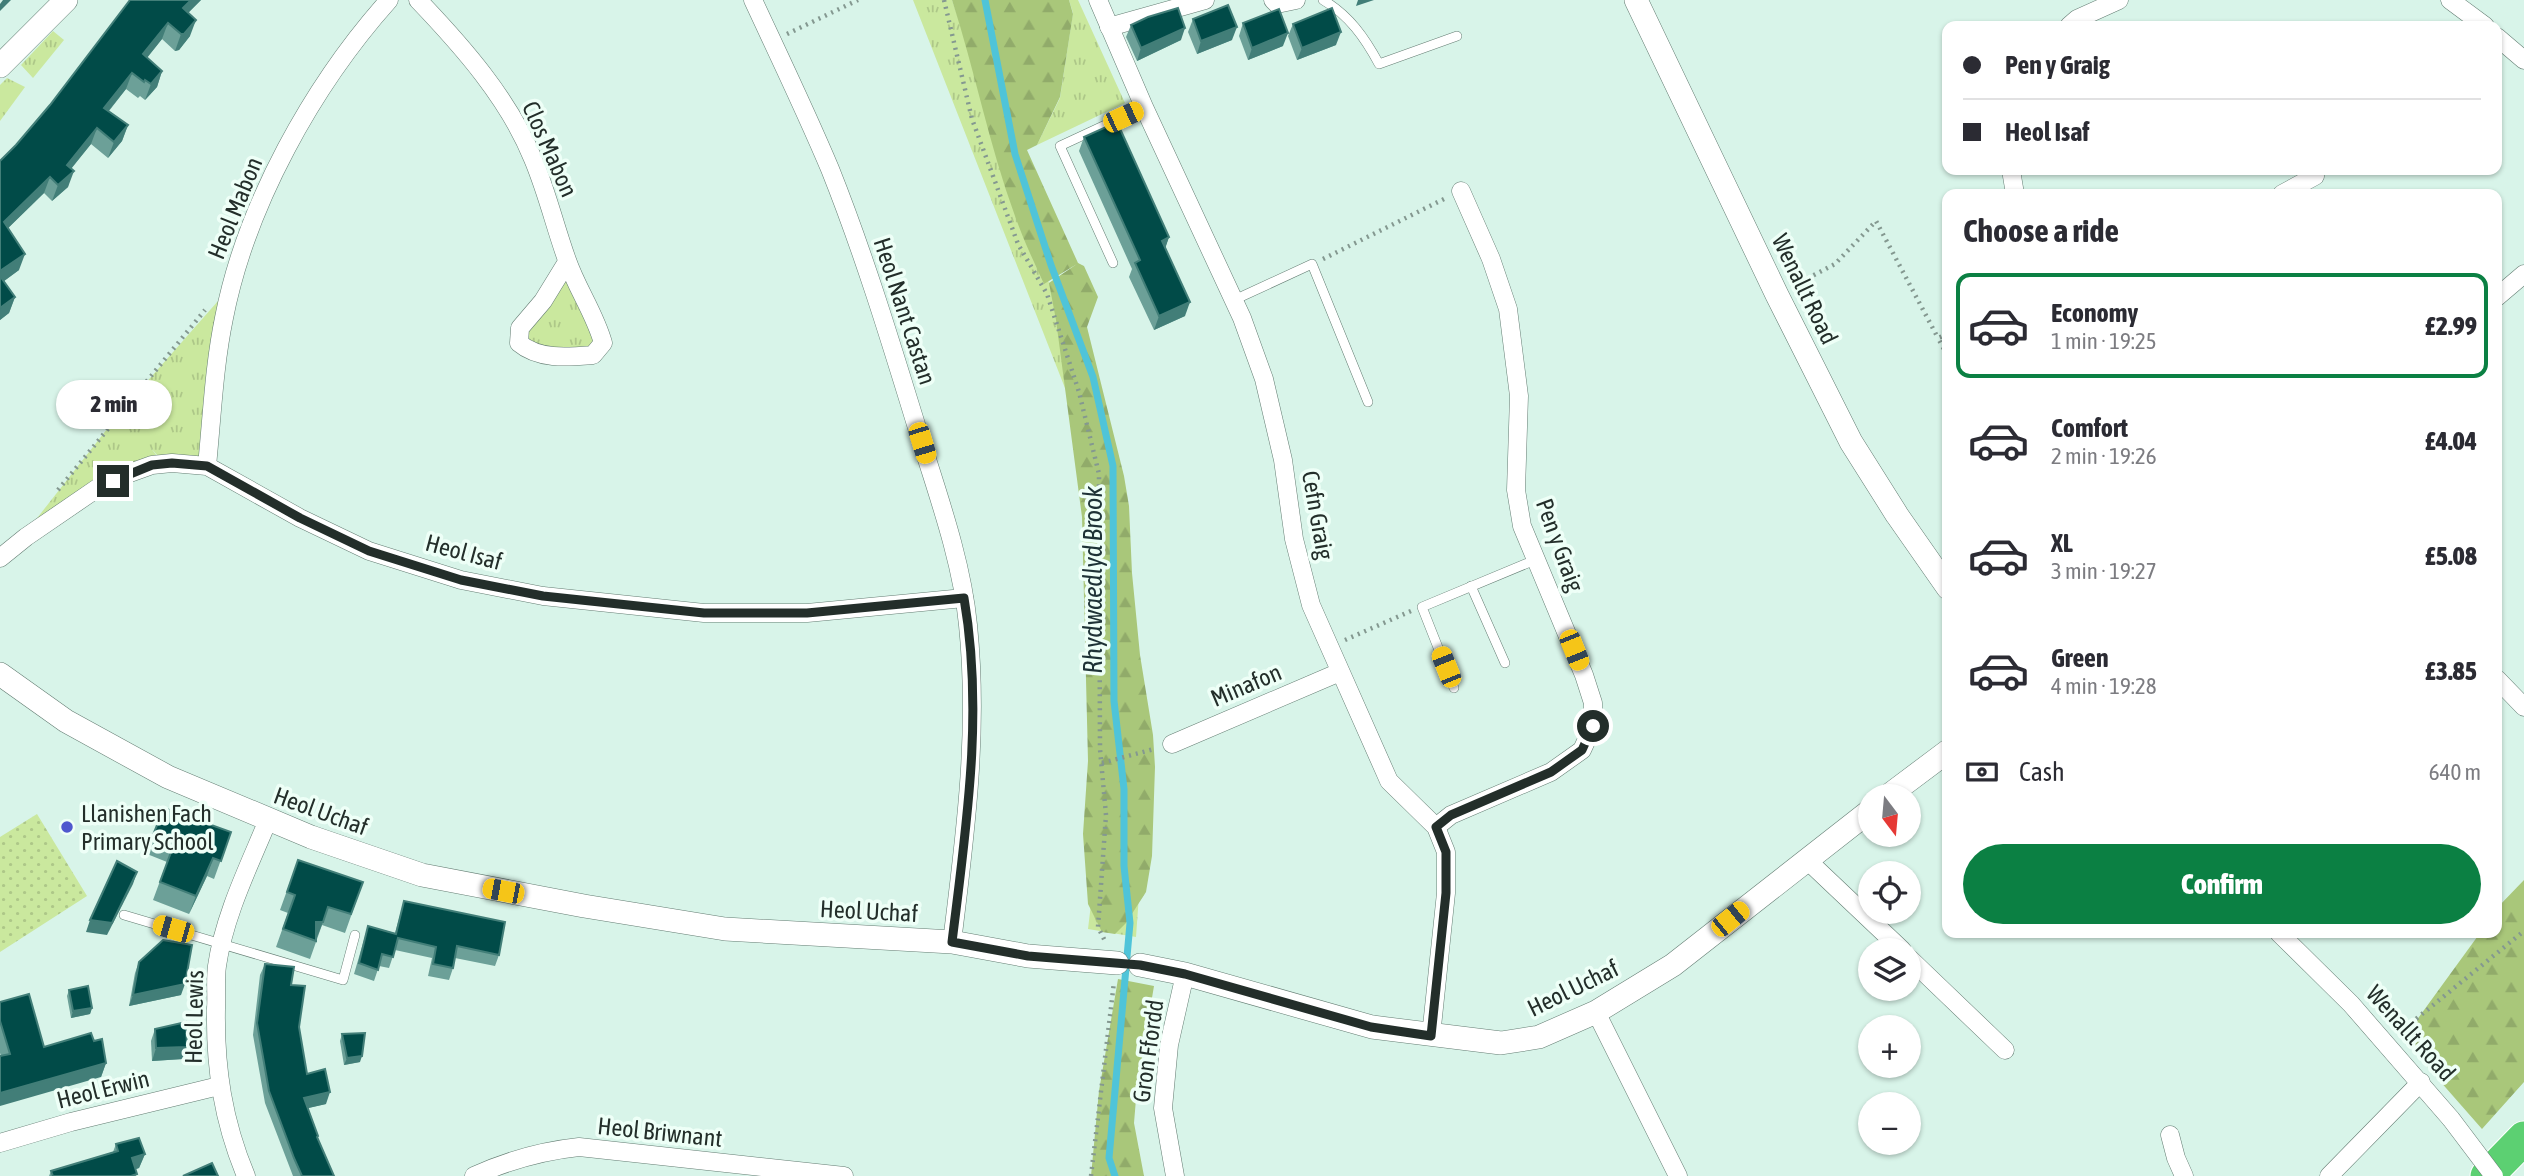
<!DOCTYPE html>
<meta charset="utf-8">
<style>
body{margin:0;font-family:"Asap Condensed",sans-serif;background:#f7f7f7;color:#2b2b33;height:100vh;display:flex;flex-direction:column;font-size:26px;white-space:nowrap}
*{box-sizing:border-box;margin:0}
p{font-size:23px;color:#7c7c81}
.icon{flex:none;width:38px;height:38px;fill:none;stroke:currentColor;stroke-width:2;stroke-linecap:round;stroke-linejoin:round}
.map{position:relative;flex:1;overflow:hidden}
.side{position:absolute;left:1942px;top:189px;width:560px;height:749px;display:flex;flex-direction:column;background:#fff;border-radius:14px;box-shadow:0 2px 5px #0004}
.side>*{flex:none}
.hud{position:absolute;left:1942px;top:21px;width:560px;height:154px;border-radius:14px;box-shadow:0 2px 5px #0004;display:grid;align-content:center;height:154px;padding:0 21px;background:#fff}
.needle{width:46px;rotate:164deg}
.tools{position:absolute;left:1858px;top:784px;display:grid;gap:14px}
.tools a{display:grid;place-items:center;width:63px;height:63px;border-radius:50%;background:#fff;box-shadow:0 2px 5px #0004;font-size:35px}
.end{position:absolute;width:32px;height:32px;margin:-16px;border:9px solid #232e2a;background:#fff;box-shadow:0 0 0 4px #fff}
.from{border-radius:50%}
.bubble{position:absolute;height:49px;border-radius:24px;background:#fff;box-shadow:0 2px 5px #0004;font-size:23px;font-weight:800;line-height:49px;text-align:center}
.car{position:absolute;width:21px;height:42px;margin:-21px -10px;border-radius:9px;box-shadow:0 0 5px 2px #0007;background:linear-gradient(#f5c518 24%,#345 0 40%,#f5c518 0 76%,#345 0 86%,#f5c518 0)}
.hud b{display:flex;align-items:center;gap:24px;height:66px;font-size:26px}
.hud b+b{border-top:2px solid #e1e1e2}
.hud i{width:18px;height:18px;background:#2b2b33}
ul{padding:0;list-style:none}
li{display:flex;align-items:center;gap:21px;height:105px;margin:0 14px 10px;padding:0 7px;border:4px solid transparent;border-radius:14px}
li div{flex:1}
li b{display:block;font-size:26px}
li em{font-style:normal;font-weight:800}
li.selected{border-color:#0b8043}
li>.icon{width:63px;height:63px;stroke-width:1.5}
h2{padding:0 21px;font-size:32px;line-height:84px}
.pay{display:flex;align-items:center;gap:18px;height:77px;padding:0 21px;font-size:26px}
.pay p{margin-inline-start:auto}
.action{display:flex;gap:14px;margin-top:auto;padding:14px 21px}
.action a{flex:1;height:80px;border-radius:42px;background:#0b8043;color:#fff;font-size:28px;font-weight:800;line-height:80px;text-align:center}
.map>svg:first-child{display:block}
.grass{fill:url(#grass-tufts)}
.forest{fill:url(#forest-firs)}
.park{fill:url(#park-dots)}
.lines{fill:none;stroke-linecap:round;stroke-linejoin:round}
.stream{stroke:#4fc4d9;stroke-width:7}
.service-casing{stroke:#647d73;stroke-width:10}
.minor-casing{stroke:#647d73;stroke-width:19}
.tertiary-casing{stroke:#647d73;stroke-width:24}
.motorway-casing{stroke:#fff;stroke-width:35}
.path{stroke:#849890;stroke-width:4.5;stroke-dasharray:2 5;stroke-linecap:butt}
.service{stroke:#fff;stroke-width:9}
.minor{stroke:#fff;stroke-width:18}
.tertiary{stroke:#fff;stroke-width:23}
.motorway{stroke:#5cd072;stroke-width:33}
.minor-bridge-casing{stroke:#647d73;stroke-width:19;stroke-linecap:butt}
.minor-bridge{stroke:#fff;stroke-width:18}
.wall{fill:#6ca098}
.shaded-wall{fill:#427e78}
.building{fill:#014b48;stroke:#427e78;stroke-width:2}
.route{stroke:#232e2a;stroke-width:9}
.poi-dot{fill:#4f58ce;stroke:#eefff7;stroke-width:2.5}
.labels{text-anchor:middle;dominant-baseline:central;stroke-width:7;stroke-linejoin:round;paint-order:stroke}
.street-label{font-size:24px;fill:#232e2a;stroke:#eefff7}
.poi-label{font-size:24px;fill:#232e2a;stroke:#eefff7;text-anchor:start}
.water-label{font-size:26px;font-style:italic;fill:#1e3236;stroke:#eefff7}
</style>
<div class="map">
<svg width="2524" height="1176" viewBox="0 0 2524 1176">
<defs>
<pattern id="grass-tufts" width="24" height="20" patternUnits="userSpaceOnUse" patternTransform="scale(1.75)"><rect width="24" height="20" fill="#cae89e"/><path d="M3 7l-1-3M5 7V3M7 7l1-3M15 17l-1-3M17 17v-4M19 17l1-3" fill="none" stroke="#adc788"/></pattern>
<pattern id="forest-firs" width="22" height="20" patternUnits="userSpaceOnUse" patternTransform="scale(1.75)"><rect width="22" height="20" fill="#a9c77a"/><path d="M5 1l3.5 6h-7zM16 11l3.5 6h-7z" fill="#91ab6a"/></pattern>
<pattern id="park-dots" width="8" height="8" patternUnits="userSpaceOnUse" patternTransform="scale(1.75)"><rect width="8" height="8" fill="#cae89e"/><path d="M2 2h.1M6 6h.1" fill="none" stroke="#adc788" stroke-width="1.8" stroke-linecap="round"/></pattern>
</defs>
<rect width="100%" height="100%" fill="#d8f4e9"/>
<g class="grass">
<path d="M913 0H952L1049 283 1079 263 1058 304 1142 853 1136 937 1088 929 1100 828 1088 527 1072 406Z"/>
<path d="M1069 0H1078L1125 103 1037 145 1060 98 1073 13Z"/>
<path d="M53 31 64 40 33 78 21 65Z"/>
<path d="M7 78 25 87 0 121V85Z"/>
<path d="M567 262 599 328 593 355 529 351 520 328Z"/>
<path d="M233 284 206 465 165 464 150 447 161 461 23 536 122 410Z"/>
</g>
<g class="forest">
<path d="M952 0H1069L1073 14 1060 97 1037 145 1027 150 1078 263 1084 266 1098 297 1087 327 1124 476 1129 506 1132 573 1140 655 1153 735 1155 767 1152 856 1146 892 1126 923 1115 934 1102 932 1088 904 1083 834 1088 761 1082 517 1056 320 1049 283 1077 264 1044 284C1034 262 1023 239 1015 216 989 145 975 71 952 0Z"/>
<path d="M2524 880V1082L2482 1129 2403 1039 2480 933H2497V908Z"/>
<path d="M1118 979 1154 986 1137 1087 1134 1123 1144 1176H1091L1099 1091Z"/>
</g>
<path class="park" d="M37 814 87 896 0 952V837Z"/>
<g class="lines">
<path class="stream" d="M985 0 1015 154 1051 265 1093 377 1113 466 1114 701 1124 789V866L1130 923 1109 1158 1115 1176"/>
<g class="service-casing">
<g id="service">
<path d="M1323 0C1349 15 1365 38 1379 64L1457 36"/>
<path d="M1113 263 1060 146 1144 107"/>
<path d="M1234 300 1312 264 1368 402"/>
<path d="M1471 586 1505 663"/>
<path d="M1454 688 1422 607 1535 560"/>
<path d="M124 915 343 980 355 935"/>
</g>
</g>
<g class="minor-casing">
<g id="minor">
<path d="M418 0C462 46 509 99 533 159 547 192 555 227 567 260 577 289 595 314 603 343L593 355C568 357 539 360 519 343L520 328 543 301 567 262"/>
<path d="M753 0C779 56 806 112 830 169 864 254 891 343 918 431 937 492 962 561 968 625 979 732 965 837 952 942"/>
<path d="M1098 0 1144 107 1242 318 1264 379 1283 460 1294 539 1311 605 1389 781 1436 827 1446 852V893L1431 1036"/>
<path d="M1273 0 1277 4 1296 0"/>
<path d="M2450 0 2485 26"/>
<path d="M2069 26 2077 19 2119 0"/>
<path d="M1109 27 1205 0"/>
<path d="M2497 37 2524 60"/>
<path d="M2011 170 2015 194"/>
<path d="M2282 194 2315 176"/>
<path d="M2497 297 2524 274"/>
<path d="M207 466C212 417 214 366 224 318 246 205 313 85 389 0"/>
<path d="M0 558 26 537 99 487 127 474 152 465 172 463 207 466 300 518 369 551 461 580 543 596 704 613H807L964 598"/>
<path d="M2497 679 2524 707"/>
<path d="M1172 744 1340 672"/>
<path d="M1436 827 1451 815 1551 772 1582 750 1593 726V703L1584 675 1522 526 1516 490 1519 396 1508 309 1491 259 1461 191"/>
<path d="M1806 859 1902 950"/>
<path d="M2279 933 2351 1004 2451 1119"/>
<path d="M1909 958 2005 1050"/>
<path d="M1596 1012 1678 1176"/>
<path d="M2170 1135 2176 1158 2184 1176"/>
<path d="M0 1143 71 1122 219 1086"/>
<path d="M246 1176C223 1121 215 1068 216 1009 217 995 215 980 217 966 224 916 249 866 268 820"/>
<path d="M474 1176C509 1160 541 1151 579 1147L844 1176"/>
<path d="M1175 1176 1163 1108 1169 1045 1185 974"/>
<path d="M2329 1176 2421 1082"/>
</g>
</g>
<g class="tertiary-casing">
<g id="tertiary">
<path d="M1636 0 1777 295 1851 442 1897 515 1948 588"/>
<path d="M0 66 66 0"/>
<path d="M0 674 66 721 168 777 311 837 422 875 584 906 725 929 952 942 1028 956 1117 963"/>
<path d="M1888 796 1948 751"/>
<path d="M1140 965 1185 974 1372 1027 1501 1043 1539 1037 1596 1012 1673 965 1871 810"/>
</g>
</g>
<g class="motorway-casing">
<path id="motorway" d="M2487 1176 2524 1138"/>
</g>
<g class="path">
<path d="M944 0 972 119 1018 244 1047 294 1079 392 1099 474 1100 749 1106 815 1098 927 1105 941"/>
<path d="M787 34 858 0"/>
<path d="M1323 259 1444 199"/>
<path d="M1795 285 1835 264 1876 221 1938 338"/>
<path d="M1948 334 1938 338 1948 357"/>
<path d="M58 490 205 310"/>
<path d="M1345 640 1411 611"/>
<path d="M1102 763 1154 749"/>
<path d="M2400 1032 2524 931"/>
<path d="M1091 1176 1114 982"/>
</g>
<use href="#service" class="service"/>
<use href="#minor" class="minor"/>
<use href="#tertiary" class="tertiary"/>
<use href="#motorway" class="motorway"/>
<g class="minor-bridge-casing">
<path id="minor-bridge" d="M2451 1119 2494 1176"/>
</g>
<use href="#minor-bridge" class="minor-bridge"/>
</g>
<g class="wall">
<path d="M130 0H201L188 13 190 36 179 50 175 51 162 39 147 58 162 71 157 87 145 100 140 96 138 98 126 89 109 111 128 125 122 141 108 158 91 144 71 169 68 187 52 201 44 193 8 228 19 270 4 281 15 297 9 313 0 320V161L16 145 50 105Z"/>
<path d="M1193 19 1232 40 1197 54 1188 32Z"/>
<path d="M1243 23 1283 46 1248 60 1239 36Z"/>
<path d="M1293 24 1336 45 1297 60 1288 36Z"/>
<path d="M1131 25 1181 40 1137 61 1126 37Z"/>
<path d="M1084 137 1169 237 1165 248 1185 316 1154 330 1129 277 1132 269 1079 151Z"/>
<path d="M164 808 231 832 214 879 207 876 189 914 153 900 167 862 147 854Z"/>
<path d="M298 860 363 882 345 933 322 925 310 959 276 947 288 913 280 910Z"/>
<path d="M404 901 499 955 495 966 455 958 453 968 449 980 428 976 432 958 395 950 389 968 379 966 374 981 354 974 368 926 395 933Z"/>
<path d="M139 962 181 995 129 1006 135 973Z"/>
<path d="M265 964 291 985 307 1074 326 1104 308 1108 318 1136 317 1139 334 1176H293L265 1103 253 1035 260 975Z"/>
<path d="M69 990 92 1008 90 1014 71 1018 67 996Z"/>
<path d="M0 1002 44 1047 94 1041 106 1063 101 1077 1 1056 0 1053Z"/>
<path d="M155 1029 183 1059 152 1061 151 1041Z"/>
<path d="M342 1034 360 1062 344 1065 340 1041Z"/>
<path d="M116 1144 145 1154 139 1168 136 1169V1176H49L51 1171 113 1152Z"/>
</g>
<g class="shaded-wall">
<path d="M3 0H11L0 11V4Z"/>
<path d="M191 0H201L177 24 183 8Z"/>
<path d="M1358 0H1374L1356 6Z"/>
<path d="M196 20 190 36 179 50 175 51 181 34Z"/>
<path d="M168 23 162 39 137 70 143 54Z"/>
<path d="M1237 27 1232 40 1197 54 1201 41Z"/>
<path d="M1185 28 1181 40 1137 61 1141 48Z"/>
<path d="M1341 32 1336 45 1297 60 1302 48Z"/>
<path d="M1288 33 1283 46 1248 60 1252 48Z"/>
<path d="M162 71 157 87 145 100 151 84Z"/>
<path d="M132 73 126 89 98 124 104 108Z"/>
<path d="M128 125 122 141 108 158 114 142Z"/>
<path d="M97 128 91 144 61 181 67 165Z"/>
<path d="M74 171 68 187 52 201 58 185Z"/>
<path d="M50 177 44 193 0 236 4 222Z"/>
<path d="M1169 237 1164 252 1162 241Z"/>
<path d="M25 254 19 270 0 284V271Z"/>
<path d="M15 297 9 313 0 320V308Z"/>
<path d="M1190 302 1185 316 1154 330 1159 316Z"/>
<path d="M213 858 207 876 189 914 196 896Z"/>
<path d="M137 872 133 884 107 935 86 932 90 920Z"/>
<path d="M316 922H323L316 940Z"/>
<path d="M185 984 181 995 129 1006 133 995Z"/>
<path d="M92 1008 90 1014 71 1018 73 1011Z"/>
<path d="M187 1047 183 1059 152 1061 156 1048Z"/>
<path d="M362 1056 360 1062 344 1065 347 1058Z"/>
<path d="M106 1063 101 1077 0 1106V1093Z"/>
<path d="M330 1092 326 1104 300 1110 304 1098Z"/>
<path d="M145 1154 139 1168 127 1172 132 1158Z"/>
</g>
<g class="building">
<path d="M130 0H191L183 8 196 20 184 34H181L168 23 143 54 162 71 151 84 145 80 144 82 132 73 104 108 128 125 114 142 97 128 67 165 74 171 58 185 50 177 4 222 25 254 0 271V161L16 145 50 105Z"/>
<path d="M1228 5 1237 27 1201 41 1193 19Z"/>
<path d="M1178 8 1185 28 1141 48 1131 25 1148 17Z"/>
<path d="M1332 8 1341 32 1302 48 1293 24Z"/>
<path d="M1279 9 1288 33 1252 48 1243 23Z"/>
<path d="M1117 122 1169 237 1162 241 1190 302 1159 316 1135 263 1140 260 1084 137Z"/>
<path d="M0 276 15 297 0 308Z"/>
<path d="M164 808 231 832 221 861 213 858 196 896 160 882 174 844 153 835Z"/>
<path d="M298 860 363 882 351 914 328 907 323 922H316V941L283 929 295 895 287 892Z"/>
<path d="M117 861 137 872 112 923 90 920Z"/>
<path d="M404 901 505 922 499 955 457 946 453 968 433 964 436 947 398 938 393 957 382 954 378 970 359 963 368 926 396 934Z"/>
<path d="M163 940 192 945 185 984 133 995 139 962Z"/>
<path d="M265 964 294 967 291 985 305 986 299 1027 307 1074 325 1069 330 1092 304 1098 318 1136 317 1137 334 1176H302L294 1158 269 1091 257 1023Z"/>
<path d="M88 986 92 1008 73 1011 69 990Z"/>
<path d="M29 994 44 1047 91 1033 94 1041 102 1039 106 1063 0 1093V1056L10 1054 0 1021V1002Z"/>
<path d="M186 1022 187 1047 156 1048 155 1029Z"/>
<path d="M365 1033 362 1056 347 1058 342 1034Z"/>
<path d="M139 1138 145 1154 132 1158 137 1174 131 1176H53L51 1171 118 1151 116 1144Z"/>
<path d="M212 1163 218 1176H183Z"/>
</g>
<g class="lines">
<path class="route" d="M113 481 152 465 172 463 207 466 300 518 369 551 461 580 543 596 704 613H807L964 598C984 713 966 828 952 942L1028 956 1140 965 1185 974 1371 1027 1431 1036 1446 893V852L1436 827 1451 815 1551 772 1582 750 1593 726"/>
</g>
<circle class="poi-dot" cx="67" cy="827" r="7"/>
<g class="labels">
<g class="street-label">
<text transform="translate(550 149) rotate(66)">Clos Mabon</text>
<text transform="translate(235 208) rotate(-68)">Heol Mabon</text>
<text transform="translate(1805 289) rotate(64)">Wenallt Road</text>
<text transform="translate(905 311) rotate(72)">Heol Nant Castan</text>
<text transform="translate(1318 515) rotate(80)">Cefn Graig</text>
<text transform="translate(1560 545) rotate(70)">Pen y Graig</text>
<text transform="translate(464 552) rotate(15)">Heol Isaf</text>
<text transform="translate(1246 685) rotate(-23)">Minafon</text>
<text transform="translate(321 811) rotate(20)">Heol Uchaf</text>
<text transform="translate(869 911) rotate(3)">Heol Uchaf</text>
<text transform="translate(1573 988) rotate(-26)">Heol Uchaf</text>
<text transform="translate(194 1017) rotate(-89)">Heol Lewis</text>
<text transform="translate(2411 1033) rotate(48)">Wenallt Road</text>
<text transform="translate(1148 1051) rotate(-82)">Gron Ffordd</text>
<text transform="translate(103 1089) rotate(-14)">Heol Erwin</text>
<text transform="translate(660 1132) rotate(6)">Heol Briwnant</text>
</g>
<g class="poi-label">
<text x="81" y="813">Llanishen Fach<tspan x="81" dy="28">Primary School</tspan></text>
</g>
<g class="water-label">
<text transform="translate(1093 580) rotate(-90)">Rhydwaedlyd Brook</text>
</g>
</g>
</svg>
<div class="tools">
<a><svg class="needle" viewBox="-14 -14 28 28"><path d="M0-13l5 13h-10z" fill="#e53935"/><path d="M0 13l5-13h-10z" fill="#7c7c81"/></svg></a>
<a><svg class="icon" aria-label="locate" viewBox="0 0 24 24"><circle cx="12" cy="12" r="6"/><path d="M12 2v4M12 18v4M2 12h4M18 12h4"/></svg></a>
<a><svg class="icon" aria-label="layers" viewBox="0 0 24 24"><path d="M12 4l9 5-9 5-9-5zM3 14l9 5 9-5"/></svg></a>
<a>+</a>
<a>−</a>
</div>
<i class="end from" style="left:1593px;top:726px"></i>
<i class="end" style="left:113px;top:481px"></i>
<div class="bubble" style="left:56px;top:380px;width:116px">2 min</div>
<i class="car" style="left:1123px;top:117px;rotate:65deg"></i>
<i class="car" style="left:922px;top:443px;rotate:163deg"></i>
<i class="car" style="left:1574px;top:650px;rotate:158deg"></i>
<i class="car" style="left:1446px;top:667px;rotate:338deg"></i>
<i class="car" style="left:503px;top:891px;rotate:281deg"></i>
<i class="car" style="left:1730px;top:919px;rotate:51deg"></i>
<i class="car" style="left:173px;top:929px;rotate:286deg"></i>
<div class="hud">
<b><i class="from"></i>Pen y Graig</b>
<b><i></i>Heol Isaf</b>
</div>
<section class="side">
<h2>Choose a ride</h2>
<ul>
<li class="selected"><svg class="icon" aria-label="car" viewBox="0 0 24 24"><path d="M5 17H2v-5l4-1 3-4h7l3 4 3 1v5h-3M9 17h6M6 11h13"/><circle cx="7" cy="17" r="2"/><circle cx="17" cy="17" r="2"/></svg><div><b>Economy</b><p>1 min · 19:25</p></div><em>£2.99</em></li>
<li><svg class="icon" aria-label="car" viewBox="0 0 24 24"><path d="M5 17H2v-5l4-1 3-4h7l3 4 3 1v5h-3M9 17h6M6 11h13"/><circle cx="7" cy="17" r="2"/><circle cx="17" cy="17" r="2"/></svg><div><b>Comfort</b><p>2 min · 19:26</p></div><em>£4.04</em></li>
<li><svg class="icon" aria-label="car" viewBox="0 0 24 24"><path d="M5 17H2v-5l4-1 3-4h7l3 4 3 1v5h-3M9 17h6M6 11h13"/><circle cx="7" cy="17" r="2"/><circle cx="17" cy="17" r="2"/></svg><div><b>XL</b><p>3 min · 19:27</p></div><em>£5.08</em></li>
<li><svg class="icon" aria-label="car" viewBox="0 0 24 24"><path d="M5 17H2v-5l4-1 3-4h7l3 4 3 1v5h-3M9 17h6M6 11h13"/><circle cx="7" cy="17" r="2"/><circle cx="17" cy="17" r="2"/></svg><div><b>Green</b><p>4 min · 19:28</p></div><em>£3.85</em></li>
</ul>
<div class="pay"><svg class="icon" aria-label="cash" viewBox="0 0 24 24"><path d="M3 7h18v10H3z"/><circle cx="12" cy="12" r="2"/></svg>Cash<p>640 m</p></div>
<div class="action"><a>Confirm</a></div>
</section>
</div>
